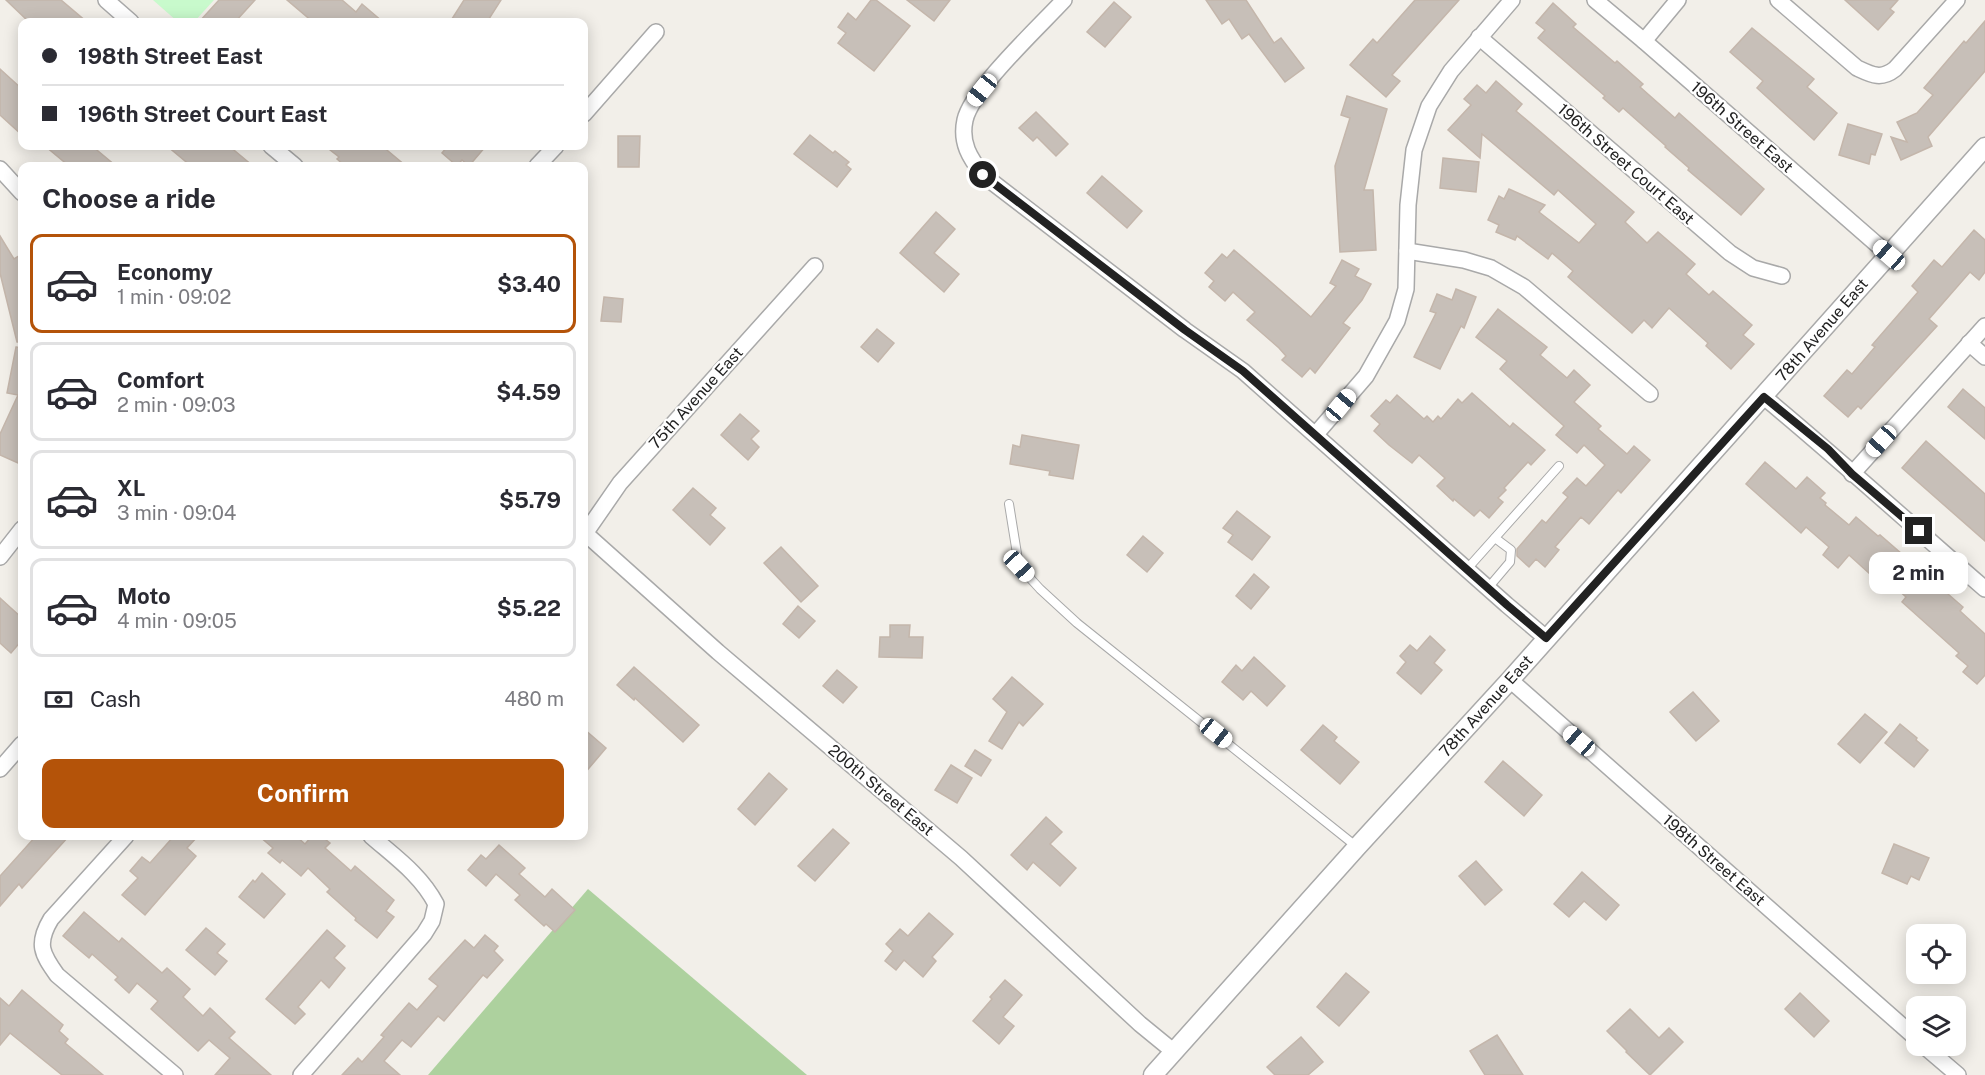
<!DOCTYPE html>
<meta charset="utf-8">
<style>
body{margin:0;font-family:"Public Sans",sans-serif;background:#f7f7f7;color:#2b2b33;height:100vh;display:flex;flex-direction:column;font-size:22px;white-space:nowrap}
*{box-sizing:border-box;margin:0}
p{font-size:20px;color:#7c7c81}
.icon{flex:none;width:33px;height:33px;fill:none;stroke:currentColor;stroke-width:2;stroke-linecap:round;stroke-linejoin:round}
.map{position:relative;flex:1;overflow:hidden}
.side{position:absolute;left:18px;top:162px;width:570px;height:678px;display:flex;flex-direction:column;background:#fff;border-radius:12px;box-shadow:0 3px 15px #0003}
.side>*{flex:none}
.guide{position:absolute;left:18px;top:18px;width:570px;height:132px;border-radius:12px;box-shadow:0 3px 15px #0003;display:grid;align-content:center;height:132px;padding:0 24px;background:#fff}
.buttons{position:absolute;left:1906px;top:924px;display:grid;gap:12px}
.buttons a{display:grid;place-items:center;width:60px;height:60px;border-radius:12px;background:#fff;box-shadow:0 3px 15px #0003;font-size:30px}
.end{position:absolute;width:27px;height:27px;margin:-14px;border:8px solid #222;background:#fff;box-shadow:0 0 0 3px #fff}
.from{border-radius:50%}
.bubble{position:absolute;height:42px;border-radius:12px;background:#fff;box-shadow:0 3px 15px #0003;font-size:20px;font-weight:700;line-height:42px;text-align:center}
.car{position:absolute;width:18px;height:36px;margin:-18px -9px;border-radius:8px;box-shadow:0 0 4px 2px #0007;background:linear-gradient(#fff 24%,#345 0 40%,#fff 0 76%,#345 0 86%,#fff 0)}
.guide b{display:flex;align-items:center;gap:21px;height:57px;font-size:22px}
.guide b+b{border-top:2px solid #e1e1e2}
.guide i{width:15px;height:15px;background:#2b2b33}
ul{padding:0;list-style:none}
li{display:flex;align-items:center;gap:18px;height:99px;margin:0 12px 9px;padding:0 12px;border:3px solid #e1e1e2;border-radius:12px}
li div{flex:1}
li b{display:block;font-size:22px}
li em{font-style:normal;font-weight:700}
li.active{border-color:#b45309}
li>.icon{width:54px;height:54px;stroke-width:1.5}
h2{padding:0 24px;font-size:27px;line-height:72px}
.pay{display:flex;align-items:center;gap:15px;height:66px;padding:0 24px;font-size:22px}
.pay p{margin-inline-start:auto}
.primary-button{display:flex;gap:12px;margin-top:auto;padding:12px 24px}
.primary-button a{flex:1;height:69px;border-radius:12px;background:#b45309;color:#fff;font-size:24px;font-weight:700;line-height:69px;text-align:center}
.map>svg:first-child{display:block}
.forest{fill:#add19e}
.park{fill:#c8facc}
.building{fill:#c7bfb8;stroke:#c4b6ab;stroke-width:1.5}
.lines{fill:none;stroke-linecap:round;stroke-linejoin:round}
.service-casing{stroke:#a9a9a9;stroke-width:10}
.minor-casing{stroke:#a9a9a9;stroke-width:18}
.tertiary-casing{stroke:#a9a9a9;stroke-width:21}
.service{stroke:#fff;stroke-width:8}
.minor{stroke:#fff;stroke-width:15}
.tertiary{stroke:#fff;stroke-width:18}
.route{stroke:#222;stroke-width:8}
.labels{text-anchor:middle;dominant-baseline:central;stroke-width:4.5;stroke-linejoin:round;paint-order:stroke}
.street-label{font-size:16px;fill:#222;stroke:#fff}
</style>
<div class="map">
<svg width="1985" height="1075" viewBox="0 0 1985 1075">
<rect width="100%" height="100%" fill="#f2efe9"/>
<path class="forest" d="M588 889 807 1075H428Z"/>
<path class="park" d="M153 0H214L194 22H178Z"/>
<g class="building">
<path d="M6 0H61L87 22H29Z"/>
<path d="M219 0H255L235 22H199Z"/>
<path d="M287 0H342L356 12 362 4 383 22H313Z"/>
<path d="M464 0H501L487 22H450Z"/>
<path d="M871 0H876L910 26 874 71 838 43 846 33 838 27 848 13 856 20Z"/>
<path d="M907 0H950L934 21Z"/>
<path d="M1206 0H1246L1274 43 1281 38 1304 68 1285 82 1249 34 1242 39 1229 19 1222 24Z"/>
<path d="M1415 0H1459L1392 75 1400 81 1386 97 1350 65 1373 39 1377 43Z"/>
<path d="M1845 0H1898L1890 9 1894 12 1878 30Z"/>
<path d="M1114 2 1131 17 1105 47 1087 32Z"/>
<path d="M1553 3 1576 24 1573 27 1615 63 1617 61 1643 84 1640 87 1675 118 1679 113 1764 189 1741 215 1688 170 1689 168 1665 147 1666 146 1623 108 1619 112 1603 98 1605 96 1538 38 1545 30 1536 23Z"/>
<path d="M1985 21V71L1928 137 1932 146 1901 160 1891 137 1907 142 1897 122 1917 113 1933 95 1924 88 1964 41 1966 43Z"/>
<path d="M1752 28 1814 79 1807 87 1837 113 1814 140 1757 88 1763 81 1730 52Z"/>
<path d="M0 69 22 89V135L0 115Z"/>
<path d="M1496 81 1522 104 1516 111 1634 212 1625 222 1647 243 1658 232 1695 264 1686 274 1709 295 1713 291 1752 325 1743 335 1754 344 1731 369 1706 346 1708 343 1669 308 1652 328 1644 320 1632 333 1568 277 1573 271 1552 253 1548 259 1517 236 1515 240 1496 232 1499 225 1488 220 1499 196 1504 199 1509 189 1545 205 1539 212 1579 243 1596 224 1558 190 1554 195 1482 134 1480 158 1448 130 1471 105 1464 99 1477 85 1486 93Z"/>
<path d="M1347 96 1387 109 1364 190H1373L1376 250 1340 252 1335 166 1350 118 1341 115Z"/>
<path d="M1036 112 1068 144 1056 156 1037 137 1033 141 1019 128Z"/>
<path d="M1848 124 1882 134 1875 155 1871 154 1869 164 1839 155Z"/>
<path d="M810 135 833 153 835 151 849 162 846 165 851 169 837 187 794 154Z"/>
<path d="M618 136H640L639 167H618Z"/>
<path d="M45 146H92L116 166H69Z"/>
<path d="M167 146H229L253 166H191Z"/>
<path d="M325 146H382L406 166H345L337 159 339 157Z"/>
<path d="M445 146H486L469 166 462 160 457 166 442 153 447 147Z"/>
<path d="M1443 158 1479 162 1476 192 1440 188Z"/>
<path d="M1102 176 1142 211 1127 228 1087 193Z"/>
<path d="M936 212 955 229 934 253 959 274 944 292 900 253Z"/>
<path d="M1974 230 1985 240V272L1979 280 1970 272 1929 319 1937 326 1861 409 1858 406 1848 417 1824 396 1847 370 1852 374 1875 347 1872 345 1918 292 1912 286 1934 260 1942 267Z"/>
<path d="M0 236 14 259 22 254V342H17L0 273Z"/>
<path d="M1234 250 1311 317 1336 286 1330 283 1342 260 1359 269 1355 276 1371 284 1362 300 1343 323 1350 328 1315 373 1310 368 1302 377 1282 360 1286 356 1279 348 1247 320 1255 312 1233 292 1225 301 1209 287 1214 281 1205 273 1222 254 1227 258Z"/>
<path d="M1456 289 1476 297 1464 328 1461 326 1440 369 1414 357 1436 313 1430 311 1437 294 1452 300Z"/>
<path d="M604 297 623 299 621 322 601 321Z"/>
<path d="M1498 309 1547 347 1540 355 1567 378 1574 370 1590 385 1574 402 1601 426 1598 429 1627 454 1634 446 1650 460 1621 493 1618 490 1589 524 1581 517 1555 547 1559 550 1545 567 1536 559 1529 567 1517 556V549L1542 520 1546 523 1568 497 1563 493 1577 478 1586 486 1605 465 1584 445 1577 453 1556 435 1564 426 1500 369 1507 361 1476 337Z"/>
<path d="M877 329 894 343 878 362 861 347Z"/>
<path d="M16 347 22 348V453L18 463 0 455V434L18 395 7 393Z"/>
<path d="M1963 389 1985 408V439L1948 407Z"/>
<path d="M1472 393 1510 427 1513 423 1545 450 1531 465 1528 462 1504 488 1506 490 1498 498 1503 502 1489 518 1480 510 1474 516 1454 499 1453 501 1437 486 1445 478 1419 455 1412 463 1389 445 1374 431 1380 424 1371 416 1386 400 1390 403 1397 395 1424 419 1427 416 1433 422 1438 416 1441 419 1458 399 1462 403Z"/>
<path d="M740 414 759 431 751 439 759 447 748 460 721 435Z"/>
<path d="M1022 435 1079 445 1073 479 1049 475 1050 471 1010 464 1013 445 1020 447Z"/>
<path d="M1926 441 1985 494V541L1902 468Z"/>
<path d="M1765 462 1796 489 1807 477 1825 493 1820 498 1826 503 1825 505 1849 525 1856 517 1878 536 1880 535 1963 607 1960 611 1985 634V675L1977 684 1963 672 1968 666 1956 656 1959 653 1902 602 1906 597 1886 579 1881 584 1849 555 1838 568 1823 555 1829 547 1806 527 1801 533 1746 484Z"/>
<path d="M693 488 716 508 710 515 725 528 710 545 673 510Z"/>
<path d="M1237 511 1270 537 1252 560 1228 542 1233 535 1223 528Z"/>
<path d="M1143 536 1163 553 1147 572 1127 555Z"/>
<path d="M781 547 818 586 801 602 764 563Z"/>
<path d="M1254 574 1269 587 1251 609 1236 596Z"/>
<path d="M0 598 22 618V640L11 653 0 643Z"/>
<path d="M798 606 815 621 799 638 783 624Z"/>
<path d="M890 625H910L909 637H923L922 658 879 657 880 637H890Z"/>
<path d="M1430 636 1445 650 1434 663 1442 670 1421 694 1397 673 1406 662 1400 656 1410 645 1417 651Z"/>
<path d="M1254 657 1285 686 1267 706 1251 691 1243 700 1222 682 1236 665 1242 671Z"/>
<path d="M634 667 699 725 683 742 635 698 634 700 617 685Z"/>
<path d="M837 670 857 687 843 703 823 686Z"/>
<path d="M1012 677 1043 704 1023 726 1019 722 1002 749 989 741 1007 712 993 699Z"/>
<path d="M1693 692 1719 721 1696 741 1670 712Z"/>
<path d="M1865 714 1887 732 1860 763 1838 744Z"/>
<path d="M1900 724 1917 738 1916 740 1928 750 1914 767 1885 743Z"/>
<path d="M1323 725 1337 737 1334 741 1359 762 1340 784 1301 750Z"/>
<path d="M584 729 606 748 584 774Z"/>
<path d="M975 750 991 760 981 776 965 766Z"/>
<path d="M1503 761 1542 795 1524 816 1485 782Z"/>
<path d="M951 765 972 778 957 803 935 790Z"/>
<path d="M769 773 787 789 755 825 738 809Z"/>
<path d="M1046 817 1062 832 1050 844 1076 868 1060 886 1033 862 1027 870 1011 855Z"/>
<path d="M833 829 849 843 815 881 798 866Z"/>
<path d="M36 836H69L22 888 19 884 0 906V876Z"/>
<path d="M174 836H198L187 848 196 856 145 915 122 895 138 878 130 871 142 857 150 863Z"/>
<path d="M259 836H296L305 844 312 836H321L330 843 325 848 351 871 355 866 394 900 386 911 394 917 377 938 355 920 356 918 327 892 330 889 308 868 301 876 282 860 280 863 268 853 273 848Z"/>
<path d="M1894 844 1929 858 1919 880 1911 876 1907 884 1882 873Z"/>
<path d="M499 845 525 868 519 874 545 897 552 889 575 910 555 932 546 924 544 926 515 900 520 895 496 874 486 886 468 870 481 855 486 859Z"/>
<path d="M1476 861 1502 890 1485 905 1459 876Z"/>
<path d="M1582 872 1619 905 1606 920 1584 901 1569 917 1554 904Z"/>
<path d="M262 873 285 894 264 918 239 897 253 880 255 882Z"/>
<path d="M84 912 119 942 122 938 162 973 167 968 190 989 183 997 203 1016 210 1008 235 1032 229 1038 271 1075H215L230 1058 209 1040 198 1051 151 1009 158 1001 137 983 129 993 115 980 118 977 92 954 89 958 63 936Z"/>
<path d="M929 913 953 934 932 957 936 961 923 977 904 960 896 970 885 961 893 951 886 944 900 929 908 936Z"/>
<path d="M206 928 225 944 217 953 227 961 215 975 186 950Z"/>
<path d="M327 930 345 946 334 958 345 968 329 988 321 980 298 1007 305 1014 295 1024 266 999Z"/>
<path d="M485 935 498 946 494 951 503 960 487 978 483 975 444 1021 438 1016 411 1047 402 1040 384 1061 400 1075H342L358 1058 362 1062 384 1037 381 1035 409 1003 417 1010 438 986 429 979 465 940 474 948Z"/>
<path d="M1346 973 1369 992 1339 1026 1317 1007Z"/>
<path d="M1005 980 1022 995 1003 1017 1014 1026 999 1044 973 1021 992 999 990 997Z"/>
<path d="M22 990 63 1025 59 1031 68 1039 65 1043 103 1075H62L10 1033 0 1045V998L9 1006Z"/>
<path d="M1800 993 1829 1021 1814 1037 1785 1009Z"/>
<path d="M1630 1009 1659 1038 1669 1028 1683 1042 1650 1075 1626 1052 1627 1051 1607 1031Z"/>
<path d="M1497 1035 1523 1075H1485L1470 1051Z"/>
<path d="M1301 1037 1323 1062 1308 1075H1275L1267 1067Z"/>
</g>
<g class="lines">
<g class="service-casing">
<g id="service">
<path d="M1009 504 1019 566 1040 589 1077 623 1357 847"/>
<path d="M1467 569 1559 466"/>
<path d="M1488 588 1510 562 1511 550 1495 538"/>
</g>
</g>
<g class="minor-casing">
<g id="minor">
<path d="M106 0 131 22"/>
<path d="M1064 0C1040 26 972 89 965 120 960 143 970 158 983 175L1185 330 1243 371 1507 605 1546 638"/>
<path d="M1595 0 1644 41 1889 255"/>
<path d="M1778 0 1857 68C1872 75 1881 80 1895 69L1957 0"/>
<path d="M1479 37 1730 253 1753 268 1782 276"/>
<path d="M1644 41 1678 0"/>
<path d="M584 114 656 32"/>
<path d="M271 146 295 166"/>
<path d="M537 166 556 146"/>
<path d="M0 169 22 193"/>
<path d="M1407 251 1464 260 1491 268 1524 287 1650 394"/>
<path d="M1969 343 1985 357"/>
<path d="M1764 397C1839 459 1911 525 1985 589"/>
<path d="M1316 434 1366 376 1397 321 1406 289 1408 205 1414 150 1429 106 1451 71 1512 0"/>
<path d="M1852 474 1985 326"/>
<path d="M586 534 718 652 961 858 1140 1024 1173 1051"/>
<path d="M584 535 620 483 815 266"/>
<path d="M0 557 22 529"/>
<path d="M1510 680 1917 1039"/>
<path d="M0 769 22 744"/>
<path d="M126 836 51 919C36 944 42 954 57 975L175 1075"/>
<path d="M1924 1046 1958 1075"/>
<path d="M301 1075 424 934 432 921 436 904C421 875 395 857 371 836"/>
</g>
</g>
<g class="tertiary-casing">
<path id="tertiary" d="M1153 1075 1357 847 1510 680 1985 147"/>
</g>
<use href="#service" class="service"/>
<use href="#minor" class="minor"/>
<use href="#tertiary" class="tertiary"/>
</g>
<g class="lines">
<path class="route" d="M983 175 1185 330 1243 371 1507 605 1546 638 1764 397 1828 449 1852 474 1919 531"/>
</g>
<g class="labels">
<g class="street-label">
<text transform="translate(1742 127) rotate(41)">196th Street East</text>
<text transform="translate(1626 164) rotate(41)">196th Street Court East</text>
<text transform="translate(1822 330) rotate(-49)">78th Avenue East</text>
<text transform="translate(696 398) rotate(-48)">75th Avenue East</text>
<text transform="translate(1486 706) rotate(-48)">78th Avenue East</text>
<text transform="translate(881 790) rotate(40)">200th Street East</text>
<text transform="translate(1714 860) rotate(41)">198th Street East</text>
</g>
</g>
</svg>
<div class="buttons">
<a><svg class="icon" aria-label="locate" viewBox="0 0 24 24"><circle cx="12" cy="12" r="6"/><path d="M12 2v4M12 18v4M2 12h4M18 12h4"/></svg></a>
<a><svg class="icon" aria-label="layers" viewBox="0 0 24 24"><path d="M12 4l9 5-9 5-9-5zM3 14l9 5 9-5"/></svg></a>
</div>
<i class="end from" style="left:983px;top:175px"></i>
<i class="end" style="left:1919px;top:531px"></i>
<div class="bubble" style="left:1869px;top:552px;width:99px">2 min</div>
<i class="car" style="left:982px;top:90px;rotate:219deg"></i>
<i class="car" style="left:1889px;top:255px;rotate:311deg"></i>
<i class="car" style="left:1341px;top:405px;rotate:40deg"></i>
<i class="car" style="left:1881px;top:441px;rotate:222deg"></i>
<i class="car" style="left:1019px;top:566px;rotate:137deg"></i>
<i class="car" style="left:1216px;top:733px;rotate:129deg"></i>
<i class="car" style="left:1579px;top:741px;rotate:311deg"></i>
<div class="guide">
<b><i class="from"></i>198th Street East</b>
<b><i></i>196th Street Court East</b>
</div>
<section class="side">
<h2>Choose a ride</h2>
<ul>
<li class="active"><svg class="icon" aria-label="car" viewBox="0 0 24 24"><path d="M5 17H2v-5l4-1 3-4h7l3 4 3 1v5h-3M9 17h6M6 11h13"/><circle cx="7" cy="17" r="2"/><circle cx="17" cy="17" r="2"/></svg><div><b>Economy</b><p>1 min · 09:02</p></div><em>$3.40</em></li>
<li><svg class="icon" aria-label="car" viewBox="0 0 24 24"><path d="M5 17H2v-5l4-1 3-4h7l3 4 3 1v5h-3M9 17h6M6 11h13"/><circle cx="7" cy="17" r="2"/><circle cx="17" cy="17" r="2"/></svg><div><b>Comfort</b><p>2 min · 09:03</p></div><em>$4.59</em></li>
<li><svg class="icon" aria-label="car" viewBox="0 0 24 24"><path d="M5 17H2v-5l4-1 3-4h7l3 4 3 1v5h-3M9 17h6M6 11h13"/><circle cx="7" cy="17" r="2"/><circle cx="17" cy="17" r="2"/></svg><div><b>XL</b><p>3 min · 09:04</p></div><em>$5.79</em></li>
<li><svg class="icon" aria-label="car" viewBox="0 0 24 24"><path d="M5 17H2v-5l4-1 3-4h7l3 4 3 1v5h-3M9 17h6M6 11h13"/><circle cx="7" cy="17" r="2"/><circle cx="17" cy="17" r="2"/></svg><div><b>Moto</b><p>4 min · 09:05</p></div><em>$5.22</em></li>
</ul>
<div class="pay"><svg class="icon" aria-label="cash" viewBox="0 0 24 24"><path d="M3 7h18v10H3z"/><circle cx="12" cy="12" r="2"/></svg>Cash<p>480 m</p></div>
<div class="primary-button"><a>Confirm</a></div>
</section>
</div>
